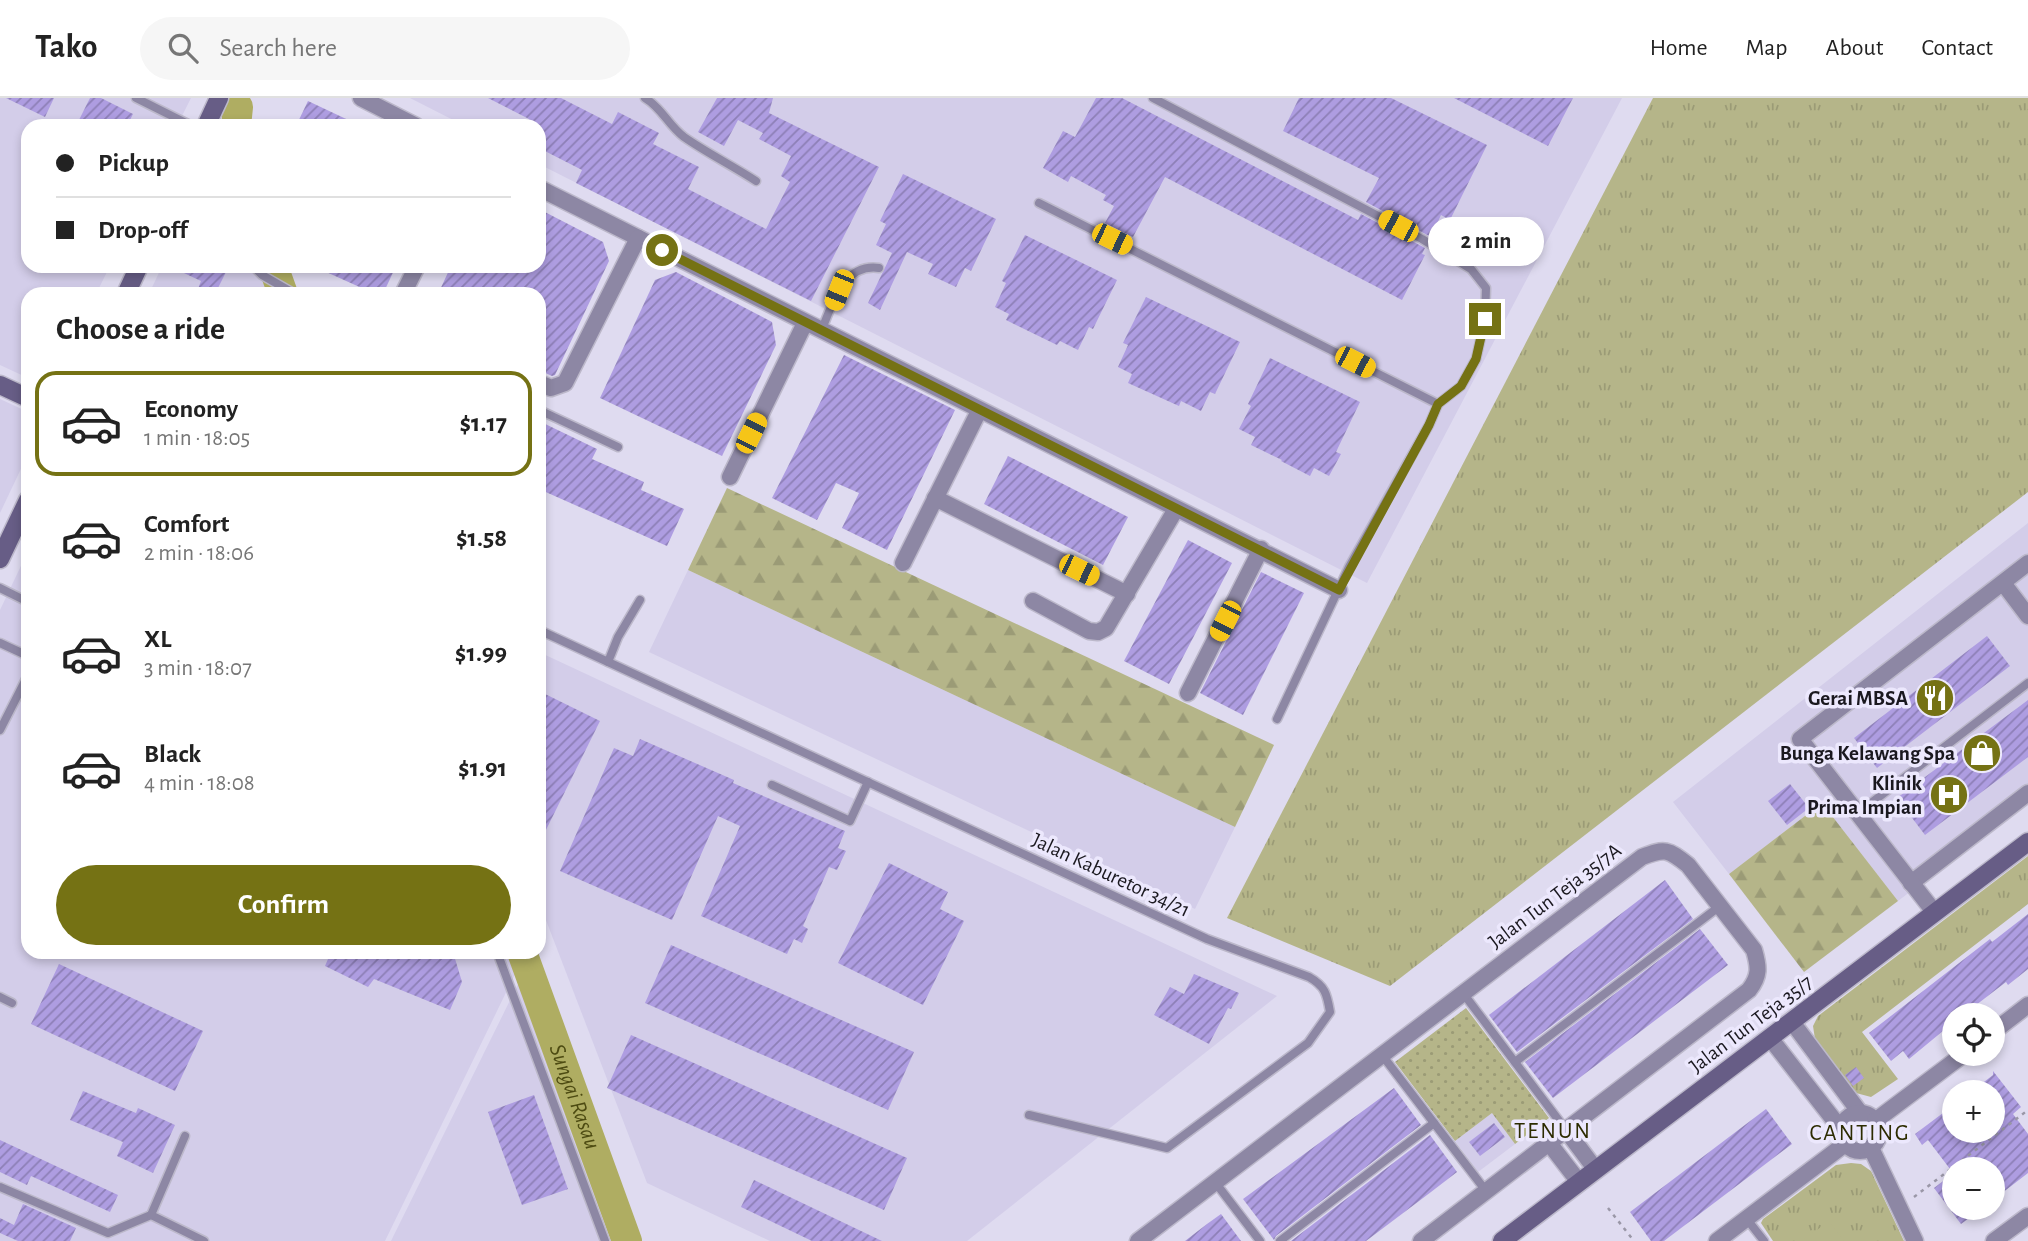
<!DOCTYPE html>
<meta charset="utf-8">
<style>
body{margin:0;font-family:"Alegreya Sans",sans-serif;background:#f6f6f6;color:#222;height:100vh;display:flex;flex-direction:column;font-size:26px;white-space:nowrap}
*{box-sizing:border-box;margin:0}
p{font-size:23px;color:#767676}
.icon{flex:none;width:38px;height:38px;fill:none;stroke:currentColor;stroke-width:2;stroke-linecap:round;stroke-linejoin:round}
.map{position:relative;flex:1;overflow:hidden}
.drawer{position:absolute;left:21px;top:189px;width:525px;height:672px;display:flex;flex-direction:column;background:#fff;border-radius:21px;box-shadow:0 4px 10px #0003}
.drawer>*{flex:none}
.guide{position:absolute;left:21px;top:21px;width:525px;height:154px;border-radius:21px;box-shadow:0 4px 10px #0003;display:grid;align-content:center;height:154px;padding:0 35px;background:#fff}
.buttons{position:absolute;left:1942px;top:905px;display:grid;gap:14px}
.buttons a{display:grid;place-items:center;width:63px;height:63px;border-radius:50%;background:#fff;box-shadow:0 4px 10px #0003;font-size:35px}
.end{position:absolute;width:32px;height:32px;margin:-16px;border:9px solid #757214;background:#fff;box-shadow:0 0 0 4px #fff}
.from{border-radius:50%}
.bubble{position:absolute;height:49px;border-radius:24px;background:#fff;box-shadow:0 4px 10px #0003;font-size:23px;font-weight:700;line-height:49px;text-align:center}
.car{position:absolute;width:21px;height:42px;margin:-21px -10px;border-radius:9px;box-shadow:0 0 5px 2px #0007;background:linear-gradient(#f5c518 24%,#345 0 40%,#f5c518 0 76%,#345 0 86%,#f5c518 0)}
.guide b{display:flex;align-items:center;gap:24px;height:66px;font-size:26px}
.guide b+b{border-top:2px solid #e0e0e0}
.guide i{width:18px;height:18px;background:#222}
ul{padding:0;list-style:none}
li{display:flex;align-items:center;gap:21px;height:105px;margin:0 14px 10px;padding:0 21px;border:4px solid transparent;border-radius:21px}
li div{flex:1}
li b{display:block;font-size:26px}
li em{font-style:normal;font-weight:700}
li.active{border-color:#757214}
li>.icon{width:63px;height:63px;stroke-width:1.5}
h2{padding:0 35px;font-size:32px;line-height:84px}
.cta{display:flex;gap:14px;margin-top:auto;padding:14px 35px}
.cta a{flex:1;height:80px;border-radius:42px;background:#757214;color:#fff;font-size:28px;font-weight:700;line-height:80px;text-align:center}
header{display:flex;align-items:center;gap:42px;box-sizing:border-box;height:98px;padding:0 35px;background:#fff;border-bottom:2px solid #e0e0e0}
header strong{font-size:33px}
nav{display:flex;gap:38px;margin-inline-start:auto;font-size:24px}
.search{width:490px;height:63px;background:#f6f6f6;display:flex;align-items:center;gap:18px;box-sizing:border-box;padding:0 24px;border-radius:38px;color:#767676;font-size:26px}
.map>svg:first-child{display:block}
.built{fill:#d3cde9}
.grass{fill:url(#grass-tufts)}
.forest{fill:url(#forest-firs)}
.park{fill:url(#park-dots)}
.pitch{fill:#b5b589}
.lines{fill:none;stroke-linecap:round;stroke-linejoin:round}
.river{stroke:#afad62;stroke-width:30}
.building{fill:url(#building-hatch)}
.lane-casing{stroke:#bcb8ca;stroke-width:11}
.street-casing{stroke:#bcb8ca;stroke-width:19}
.secondary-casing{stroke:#bcb8ca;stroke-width:21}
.path{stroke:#9a97a7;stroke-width:2.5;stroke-dasharray:3.5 5;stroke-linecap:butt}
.lane{stroke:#8d87a4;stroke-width:8}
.street{stroke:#8d87a4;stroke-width:16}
.secondary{stroke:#675d86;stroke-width:18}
.route{stroke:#757214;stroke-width:9}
.labels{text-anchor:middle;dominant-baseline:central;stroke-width:7;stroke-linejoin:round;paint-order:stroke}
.poi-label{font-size:21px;font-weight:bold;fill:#1a181f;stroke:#ece8fd;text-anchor:end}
.street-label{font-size:21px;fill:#1a181f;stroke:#ece8fd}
.water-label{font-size:23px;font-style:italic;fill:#4d4b12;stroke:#ece8fd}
.neighbourhood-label{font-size:23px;letter-spacing:2px;fill:#2d2c01;stroke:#ece8fd}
</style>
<header>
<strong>Tako</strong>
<div class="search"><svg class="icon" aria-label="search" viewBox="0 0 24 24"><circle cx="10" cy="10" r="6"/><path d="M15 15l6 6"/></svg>Search here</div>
<nav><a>Home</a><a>Map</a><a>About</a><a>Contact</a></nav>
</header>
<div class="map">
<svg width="2028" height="1143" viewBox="0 0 2028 1143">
<defs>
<pattern id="grass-tufts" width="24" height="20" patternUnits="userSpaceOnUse" patternTransform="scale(1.75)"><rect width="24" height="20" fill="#b5b589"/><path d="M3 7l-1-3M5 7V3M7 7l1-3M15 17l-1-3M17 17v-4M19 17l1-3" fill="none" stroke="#9b9b76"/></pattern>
<pattern id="forest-firs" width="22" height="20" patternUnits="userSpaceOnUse" patternTransform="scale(1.75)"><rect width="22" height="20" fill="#b5b589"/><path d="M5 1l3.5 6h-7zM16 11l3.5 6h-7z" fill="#9b9b76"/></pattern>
<pattern id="park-dots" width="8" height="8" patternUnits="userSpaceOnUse" patternTransform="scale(1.75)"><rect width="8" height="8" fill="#b5b589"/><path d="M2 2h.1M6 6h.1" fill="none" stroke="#9b9b76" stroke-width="1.8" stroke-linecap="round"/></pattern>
<pattern id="building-hatch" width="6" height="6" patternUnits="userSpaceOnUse" patternTransform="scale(1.75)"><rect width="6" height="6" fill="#ae9de1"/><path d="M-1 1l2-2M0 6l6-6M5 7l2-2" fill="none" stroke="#8d7fb6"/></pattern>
</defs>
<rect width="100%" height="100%" fill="#dfdbf0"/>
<g class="built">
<path d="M0 0H191L177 28H28V168H110L96 196H28V280L0 267Z"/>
<path d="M410 0H1622L1367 485 539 66V28H465Z"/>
<path d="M162 168H258L268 196H149Z"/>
<path d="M0 301 28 314V356L0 415Z"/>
<path d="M2028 425V704L1898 803 1822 705 1729 776 1673 704Z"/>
<path d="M28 453V854H508L516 874 385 1143H0V512Z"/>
<path d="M688 472 1235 729 1195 811 649 554Z"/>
<path d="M539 554 1277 898 967 1143H770L647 1085 539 804Z"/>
<path d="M525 872 622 1143H391Z"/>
<path d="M1492 1015 1515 1046 1478 1074 1455 1043Z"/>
</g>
<g class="grass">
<path d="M1653 0H2028V394L1390 888 1227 820Z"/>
<path d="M2028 758V806L1862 934 1898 981 1871 999 1856 995 1815 941 1813 928 1818 918Z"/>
<path d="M1851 1065 1861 1066 1871 1073 1904 1143H1773L1761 1125 1763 1121 1836 1067Z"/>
</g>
<g class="forest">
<path d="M727 390 1274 647 1235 729 688 472Z"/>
<path d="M1822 705 1898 803 1804 874 1729 776Z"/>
</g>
<path class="park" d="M1466 910 1549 1020 1515 1046 1492 1015 1455 1043 1395 964Z"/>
<path class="pitch" d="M1829 1123 1844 1143H1802Z"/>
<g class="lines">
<g class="river">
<path d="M236 28 238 9"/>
<path d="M273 168 283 196"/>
<path id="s1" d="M522 854 627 1143"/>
</g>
</g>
<g class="building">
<path d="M6 0H54L45 19Z"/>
<path d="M90 0H101L133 16 127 28H76Z"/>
<path d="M488 0H561L612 26 618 14 659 35 653 46 699 69 688 91 766 131 790 84 781 78 791 58 759 41 763 35 738 22 724 48 698 34 717 0H773L769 15 879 69 811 203 576 85 582 72 539 50V28H526L529 21Z"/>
<path d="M1096 0H1122L1358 122 1361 116 1425 150 1422 156 1425 157 1402 202 1165 79 1133 139 1105 125 1114 108 1103 102 1106 97 1071 78 1068 84 1043 70 1063 33 1075 39Z"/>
<path d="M1299 0H1391L1487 47 1450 122 1441 117 1431 139 1366 104 1379 80 1283 33Z"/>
<path d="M1454 0H1573L1548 48Z"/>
<path d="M308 3 361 28H296Z"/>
<path d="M903 76 996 121 971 173 965 170 956 189 928 176 933 166 907 154 880 212 868 205 892 155 876 147 886 126 880 123Z"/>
<path d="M539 111 603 144 609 163 555 277 552 278 539 272V196H438L451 168H539Z"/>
<path d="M1025 137 1117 182 1093 231 1089 229 1078 252 1060 243 1057 247 1006 222 1009 216 995 209 1006 185 1002 183Z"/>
<path d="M169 168H229L215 196H196L201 183Z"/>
<path d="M313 168H396L383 196H375Z"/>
<path d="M676 174 772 224 776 247 722 358 600 300 655 182Z"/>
<path d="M1146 199 1240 244 1215 296 1210 294 1201 313 1181 303 1179 308 1128 285 1132 276 1118 269 1128 247 1123 245Z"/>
<path d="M844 257 955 312 887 452 842 430 859 395 836 385 817 422 772 400Z"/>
<path d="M1270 260 1360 304 1336 354 1341 356 1329 378 1314 370 1310 378 1281 363 1282 362 1251 347 1255 339 1239 331 1251 308 1248 306Z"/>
<path d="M539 323 597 351 592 361 644 384 641 392 684 411 667 448 539 391Z"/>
<path d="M1008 358 1128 419 1103 467 984 406Z"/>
<path d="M1188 442 1232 465 1169 586 1124 563Z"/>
<path d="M1261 474 1304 495 1243 617 1200 595Z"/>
<path d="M1987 538 2010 568 1877 670 1854 640Z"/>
<path d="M539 593 600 623 539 746Z"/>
<path d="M2028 602V659L1925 737 1897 700Z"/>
<path d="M640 641 734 682 733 685 845 733 838 750 846 753 837 772 829 769 803 828 808 831 802 845 794 841 787 856 701 818 740 728 718 718 672 822 560 773 614 650 633 658Z"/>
<path d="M1790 686 1809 710 1787 727 1768 703Z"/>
<path d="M889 765 948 794 940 811 964 823 923 907 838 865Z"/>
<path d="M1665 782 1693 821 1517 954 1489 917Z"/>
<path d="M2028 816V871L2008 887 2006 884 1963 917H1955V923L1909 961 1903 953 1891 963 1869 935 1990 841 1992 844Z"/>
<path d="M1700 831 1728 867 1553 1000 1525 964Z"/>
<path d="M671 847 914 954 888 1012 645 905Z"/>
<path d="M331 854H453L462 884 450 912 374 881 368 889 325 868Z"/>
<path d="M59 866 203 933 175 993 31 926Z"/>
<path d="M1194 876 1239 895 1231 911 1228 910 1209 946 1154 917 1170 889 1184 896Z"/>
<path d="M631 937 907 1060 884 1112 607 990Z"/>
<path d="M1856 969 1864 980 1853 988 1845 977Z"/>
<path d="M1993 973 2021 1009 2013 1016 2028 1036V1075L1993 1102V1071H1950L1928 1042 1922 1047 1915 1036 1955 1006V1032H1993V994H1971L1993 977Z"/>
<path d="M1394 990 1421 1027 1276 1138 1274 1142 1243 1101Z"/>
<path d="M83 993 136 1015 138 1010 175 1027 153 1075 117 1058 123 1044 70 1022Z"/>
<path d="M534 997 568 1091 522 1107 488 1014Z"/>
<path d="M1766 1011 1792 1046 1664 1143H1651L1630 1114Z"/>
<path d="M1494 1025 1505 1039 1480 1058 1469 1044Z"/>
<path d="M1430 1037 1457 1074 1431 1094 1366 1143H1291Z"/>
<path d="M0 1042 118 1097 110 1114 31 1078 27 1087 0 1074Z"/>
<path d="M1955 1074V1110H1983L1961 1126 1934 1090Z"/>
<path d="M754 1082 882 1143H812L741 1109Z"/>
<path d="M23 1106 76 1130 70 1143H18L0 1135V1120L14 1127Z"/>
<path d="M1221 1116 1241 1143H1185L1207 1126Z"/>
</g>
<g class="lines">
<g class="lane-casing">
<g id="lane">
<path d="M136 0 192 28"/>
<path d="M645 0C662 10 668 27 684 39 707 55 733 68 756 83"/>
<path d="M1153 0 1422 141 1471 171 1486 190 1485 221 1476 261 1461 288 1438 306"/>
<path d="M1039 105 1438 306 1429 327 1349 469 1277 621"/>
<path d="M253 168 262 177 295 196"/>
<path d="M821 233C833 206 843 165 879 170"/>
<path d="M539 312 618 349"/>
<path d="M0 490 28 504"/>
<path d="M539 532 1207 841 1309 879C1325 888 1327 896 1330 914L1308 945 1167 1050 1029 1017"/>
<path d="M0 545 28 558"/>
<path d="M608 564 618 539 640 502"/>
<path d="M0 632 28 577"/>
<path d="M772 687 850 723 868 684"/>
<path d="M1858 715 2028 585"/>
<path d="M497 854 605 1143"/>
<path d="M1463 895 1566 1032"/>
<path d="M0 899 12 905"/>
<path d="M1382 957 1486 1093"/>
<path d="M1515 964 1720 808"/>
<path d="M1215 1084 1260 1143"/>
<path d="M0 1089 108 1135 151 1117 204 1143"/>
<path d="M151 1117 185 1038"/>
<path d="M1746 1120 1764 1143"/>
<path d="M1280 1143 1434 1025"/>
</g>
</g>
<g class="street-casing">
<g id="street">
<path d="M361 0 416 28"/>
<path d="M539 90 1339 492"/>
<path d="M403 196 417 168"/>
<path d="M539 285 551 290 565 285 638 140"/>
<path d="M730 379 805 225"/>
<path d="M935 400 1127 496"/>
<path d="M903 465 979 313"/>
<path d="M2003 485 2028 518"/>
<path d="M1033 503 1089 533 1098 534 1106 530 1176 411"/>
<path d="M1188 595 1261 451"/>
<path d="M1911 785 2028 695"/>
<path d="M1935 815 1800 641 2028 465"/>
<path d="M1792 924 1861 1016"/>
<path d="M1993 934 2028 907"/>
<path d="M1770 940 1841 1031"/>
<circle cx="1860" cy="1034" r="19"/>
<path d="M1875 1023 1964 956"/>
<path d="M1566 1032 1596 1072"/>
<path d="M1549 1045 1579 1084"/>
<path d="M1871 1050 1915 1143"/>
<path d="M1138 1143 1642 759C1665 750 1668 751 1688 767L1754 852C1759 869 1760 878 1749 892L1421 1143"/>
<path d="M1717 1143 1845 1046"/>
<path d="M1994 1143 2028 1118"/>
</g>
</g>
<g class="secondary-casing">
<g id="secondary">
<path d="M206 28 219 0"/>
<path d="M126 196 139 168"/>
<path d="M0 287 28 300"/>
<path d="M0 461 28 402"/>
<path d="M1502 1143 2028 744"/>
</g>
</g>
<g class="path">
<path d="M1914 1099 2028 1012"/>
<path d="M1608 1110 1634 1143"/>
</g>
<use href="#lane" class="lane"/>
<use href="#street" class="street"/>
<use href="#secondary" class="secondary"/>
</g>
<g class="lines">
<path class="route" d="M662 152 1339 492 1429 327 1438 306 1461 288 1476 261 1485 221"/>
</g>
<defs>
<g id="restaurant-disc" transform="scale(2.0125)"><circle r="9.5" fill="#757214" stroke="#ece8fd"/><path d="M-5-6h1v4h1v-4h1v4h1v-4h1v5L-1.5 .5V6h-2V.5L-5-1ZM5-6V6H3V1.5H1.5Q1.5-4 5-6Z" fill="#fff"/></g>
<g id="shop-disc" transform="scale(2.0125)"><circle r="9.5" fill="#757214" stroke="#ece8fd"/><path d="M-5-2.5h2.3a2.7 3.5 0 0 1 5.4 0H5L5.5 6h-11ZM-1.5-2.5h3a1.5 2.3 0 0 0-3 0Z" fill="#fff"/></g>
<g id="hospital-disc" transform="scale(2.0125)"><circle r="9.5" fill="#757214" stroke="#ece8fd"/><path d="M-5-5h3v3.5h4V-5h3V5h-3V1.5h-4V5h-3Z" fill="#fff"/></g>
</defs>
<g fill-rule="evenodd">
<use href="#restaurant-disc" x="1935" y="600"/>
<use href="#shop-disc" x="1982" y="655"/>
<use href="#hospital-disc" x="1949" y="697"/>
</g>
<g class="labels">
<g class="poi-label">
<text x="1908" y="600">Gerai MBSA</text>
<text x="1955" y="655">Bunga Kelawang Spa</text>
<text x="1922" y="685">Klinik<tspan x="1922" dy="24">Prima Impian</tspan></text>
</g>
<g class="street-label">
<text transform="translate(1111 777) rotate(25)">Jalan Kaburetor 34/21</text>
<text transform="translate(1555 798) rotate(-37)">Jalan Tun Teja 35/7A</text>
<text transform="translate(1751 926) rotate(-37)">Jalan Tun Teja 35/7</text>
</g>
<g class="water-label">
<text stroke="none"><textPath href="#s1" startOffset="154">Sungai Rasau</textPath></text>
</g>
<g class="neighbourhood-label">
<text x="1553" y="1033">TENUN</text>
<text x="1860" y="1035">CANTING</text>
</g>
</g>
</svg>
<div class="buttons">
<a><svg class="icon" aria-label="locate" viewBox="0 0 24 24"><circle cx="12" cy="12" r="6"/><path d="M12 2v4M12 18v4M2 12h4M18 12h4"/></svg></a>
<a>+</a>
<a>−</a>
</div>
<i class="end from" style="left:662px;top:152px"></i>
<i class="end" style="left:1485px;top:221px"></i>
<div class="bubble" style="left:1428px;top:119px;width:116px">2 min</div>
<i class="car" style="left:1398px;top:128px;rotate:298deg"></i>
<i class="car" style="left:1112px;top:141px;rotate:116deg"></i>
<i class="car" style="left:839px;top:192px;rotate:202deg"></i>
<i class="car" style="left:1355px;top:264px;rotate:117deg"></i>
<i class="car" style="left:751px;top:335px;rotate:26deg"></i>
<i class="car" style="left:1079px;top:472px;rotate:116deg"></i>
<i class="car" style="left:1225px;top:523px;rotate:207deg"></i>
<div class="guide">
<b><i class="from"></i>Pickup</b>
<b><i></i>Drop-off</b>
</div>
<section class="drawer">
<h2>Choose a ride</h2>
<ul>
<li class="active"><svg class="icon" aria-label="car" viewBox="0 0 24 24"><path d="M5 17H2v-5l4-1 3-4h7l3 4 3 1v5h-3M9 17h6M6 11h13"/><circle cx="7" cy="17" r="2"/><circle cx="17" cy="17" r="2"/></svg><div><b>Economy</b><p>1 min · 18:05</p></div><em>$1.17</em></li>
<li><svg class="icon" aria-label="car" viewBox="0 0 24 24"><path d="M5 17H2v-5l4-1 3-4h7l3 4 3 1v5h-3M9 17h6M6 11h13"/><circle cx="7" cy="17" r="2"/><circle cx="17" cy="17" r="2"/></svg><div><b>Comfort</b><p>2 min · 18:06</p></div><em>$1.58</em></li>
<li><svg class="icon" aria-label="car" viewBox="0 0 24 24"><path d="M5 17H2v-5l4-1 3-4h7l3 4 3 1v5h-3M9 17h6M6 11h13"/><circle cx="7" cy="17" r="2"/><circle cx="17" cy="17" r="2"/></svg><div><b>XL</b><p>3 min · 18:07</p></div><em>$1.99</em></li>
<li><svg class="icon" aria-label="car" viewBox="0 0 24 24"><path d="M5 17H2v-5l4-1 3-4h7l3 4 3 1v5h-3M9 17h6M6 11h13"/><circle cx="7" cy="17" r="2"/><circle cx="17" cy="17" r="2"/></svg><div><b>Black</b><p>4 min · 18:08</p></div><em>$1.91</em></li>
</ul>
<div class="cta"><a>Confirm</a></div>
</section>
</div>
